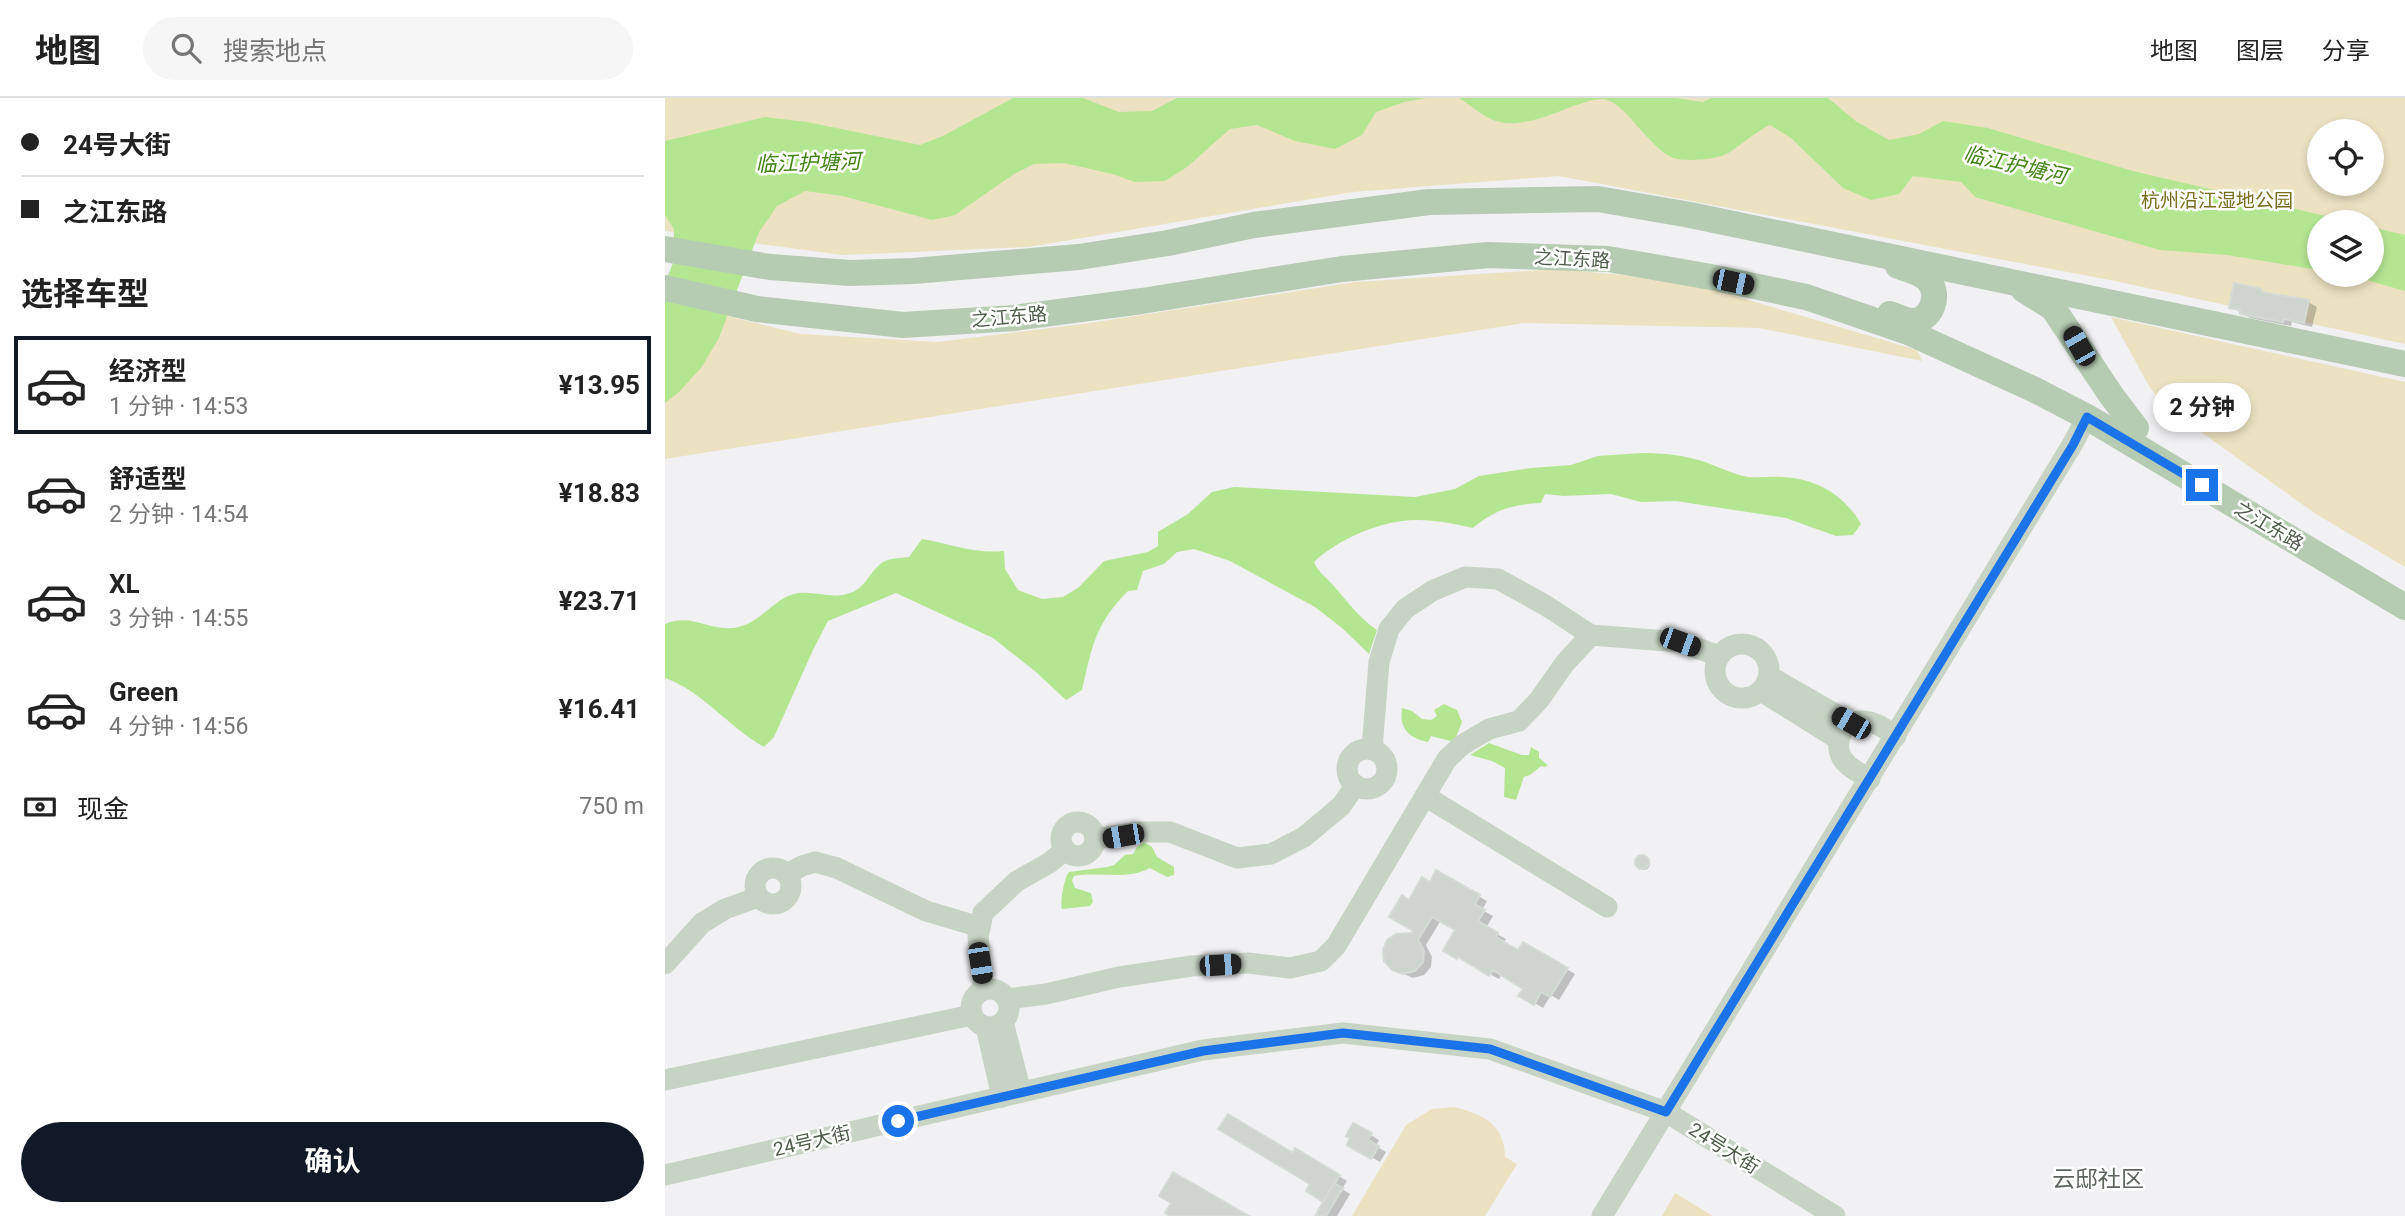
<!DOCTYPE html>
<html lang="zh">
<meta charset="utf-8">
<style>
body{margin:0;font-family:Roboto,"Noto Sans SC",sans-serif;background:#f6f6f6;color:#222;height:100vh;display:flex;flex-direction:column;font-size:26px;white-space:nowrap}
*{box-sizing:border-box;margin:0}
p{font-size:23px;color:#767676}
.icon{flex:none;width:38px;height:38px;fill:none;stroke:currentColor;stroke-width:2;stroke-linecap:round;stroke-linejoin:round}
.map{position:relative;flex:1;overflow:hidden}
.details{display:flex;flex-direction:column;background:#fff;width:665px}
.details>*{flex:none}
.top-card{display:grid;align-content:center;height:154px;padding:0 21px;background:#fff}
.fabs{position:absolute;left:1642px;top:21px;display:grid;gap:14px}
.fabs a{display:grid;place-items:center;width:77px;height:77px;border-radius:50%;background:#fff;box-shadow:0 4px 10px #0003;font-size:35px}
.end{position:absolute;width:32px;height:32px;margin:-16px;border:9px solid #1a73e8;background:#fff;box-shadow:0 0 0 4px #fff}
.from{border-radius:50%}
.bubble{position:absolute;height:49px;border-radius:24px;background:#fff;box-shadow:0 4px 10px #0003;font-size:23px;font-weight:700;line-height:49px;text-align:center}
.car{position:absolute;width:21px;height:42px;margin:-21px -10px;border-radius:9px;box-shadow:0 0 5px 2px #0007;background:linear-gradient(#222 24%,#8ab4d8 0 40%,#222 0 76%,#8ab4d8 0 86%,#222 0)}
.top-card b{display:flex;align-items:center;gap:24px;height:66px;font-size:26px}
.top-card b+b{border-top:2px solid #e0e0e0}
.top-card i{width:18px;height:18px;background:#222}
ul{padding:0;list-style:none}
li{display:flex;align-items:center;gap:21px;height:98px;margin:0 14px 10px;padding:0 7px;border:4px solid transparent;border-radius:0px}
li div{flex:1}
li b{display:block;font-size:26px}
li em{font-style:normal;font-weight:700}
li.active{border-color:#111827}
li>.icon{width:63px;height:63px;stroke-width:1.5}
h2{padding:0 21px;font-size:32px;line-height:84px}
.pay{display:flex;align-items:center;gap:18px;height:77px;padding:0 21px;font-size:26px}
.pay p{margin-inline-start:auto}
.action{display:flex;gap:14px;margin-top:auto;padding:14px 21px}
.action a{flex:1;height:80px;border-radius:42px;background:#111827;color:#fff;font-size:28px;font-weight:700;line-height:80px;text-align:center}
header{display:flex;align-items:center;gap:42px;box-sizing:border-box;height:98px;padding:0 35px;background:#fff;border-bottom:2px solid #e0e0e0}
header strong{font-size:33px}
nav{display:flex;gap:38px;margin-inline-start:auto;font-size:24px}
.search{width:490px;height:63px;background:#f6f6f6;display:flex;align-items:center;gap:18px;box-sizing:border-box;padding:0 24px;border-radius:38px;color:#767676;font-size:26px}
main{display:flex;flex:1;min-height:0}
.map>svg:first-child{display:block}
.green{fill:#ece2c2;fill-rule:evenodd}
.water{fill:#b4e692}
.shadow{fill:#0003}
.building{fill:#ced4ce;stroke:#d4dbd5;stroke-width:2}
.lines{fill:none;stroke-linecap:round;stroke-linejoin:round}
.minor{stroke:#c7d3c4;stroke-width:21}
.major{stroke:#b5ccb2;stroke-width:26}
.route{stroke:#1a73e8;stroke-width:9}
.labels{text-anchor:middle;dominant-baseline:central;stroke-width:5;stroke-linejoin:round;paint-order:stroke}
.park-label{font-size:19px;fill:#796e1e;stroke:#fff}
.street-label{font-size:19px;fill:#4c5c49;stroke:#fff}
.water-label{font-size:21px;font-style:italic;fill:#438416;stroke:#fff}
.quarter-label{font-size:23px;fill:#5d645d;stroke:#fff}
</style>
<header>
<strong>地图</strong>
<div class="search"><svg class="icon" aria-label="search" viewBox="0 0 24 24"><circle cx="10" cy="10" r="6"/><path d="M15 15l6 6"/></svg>搜索地点</div>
<nav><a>地图</a><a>图层</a><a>分享</a></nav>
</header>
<main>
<section class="details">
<div class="top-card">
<b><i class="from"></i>24号大街</b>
<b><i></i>之江东路</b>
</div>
<h2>选择车型</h2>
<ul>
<li class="active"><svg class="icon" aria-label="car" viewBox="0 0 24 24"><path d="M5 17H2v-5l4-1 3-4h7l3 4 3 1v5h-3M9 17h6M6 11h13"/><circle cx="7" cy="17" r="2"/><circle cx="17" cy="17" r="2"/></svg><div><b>经济型</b><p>1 分钟 · 14:53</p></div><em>¥13.95</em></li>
<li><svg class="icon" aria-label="car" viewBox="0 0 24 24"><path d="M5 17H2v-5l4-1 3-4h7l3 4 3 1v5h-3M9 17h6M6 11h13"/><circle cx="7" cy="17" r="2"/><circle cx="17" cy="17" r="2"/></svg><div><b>舒适型</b><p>2 分钟 · 14:54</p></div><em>¥18.83</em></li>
<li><svg class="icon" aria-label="car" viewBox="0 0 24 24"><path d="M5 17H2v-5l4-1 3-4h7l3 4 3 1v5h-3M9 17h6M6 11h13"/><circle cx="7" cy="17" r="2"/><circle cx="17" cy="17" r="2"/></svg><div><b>XL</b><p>3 分钟 · 14:55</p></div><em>¥23.71</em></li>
<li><svg class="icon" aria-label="car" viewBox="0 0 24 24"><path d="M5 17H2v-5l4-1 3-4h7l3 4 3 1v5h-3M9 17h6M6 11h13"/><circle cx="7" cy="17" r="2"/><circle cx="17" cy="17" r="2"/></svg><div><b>Green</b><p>4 分钟 · 14:56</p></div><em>¥16.41</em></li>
</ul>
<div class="pay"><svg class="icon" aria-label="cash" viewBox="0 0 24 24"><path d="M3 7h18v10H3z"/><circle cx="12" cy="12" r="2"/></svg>现金<p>750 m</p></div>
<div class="action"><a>确认</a></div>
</section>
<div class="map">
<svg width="1740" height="1118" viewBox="0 0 1740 1118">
<rect width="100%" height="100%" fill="#f1f0f2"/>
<g class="green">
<path d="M0 0H1740V246L1450 183 894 78 688 94 364 149 177 157 0 133ZM1654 33H1706V86H1654ZM1654 124H1706V177H1654Z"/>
<path d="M894 171 1020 183 1252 252 1257 263 1094 230 859 225 0 361V203L136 236 273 244 425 225 690 184Z"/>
<path d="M1446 219 1740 284V469L1651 416 1498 307 1484 288Z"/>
<path d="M789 1009C817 1016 840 1026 840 1059L852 1066 820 1118H687L741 1027 767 1011Z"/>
<path d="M1010 1095 1048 1118H997Z"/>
</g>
<g class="water">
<path d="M348 0H418L454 14 487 13 512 0H762L739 4 711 14 697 37 670 51 630 43 592 27 565 31 522 69 500 83 470 84 447 76 399 65 369 66 349 76 290 117 267 122 178 98 140 93 112 108 94 134 54 240 36 270 14 294 0 305V185L8 165 9 131 0 117V43L100 19 142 24 255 47 278 38Z"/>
<path d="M794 0H1011L1038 4 1046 0H1163L1192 24 1224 42 1254 36 1278 23 1323 30 1468 73 1686 124H1654L1653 172 1562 157 1495 152 1310 99 1296 84 1248 78 1234 96 1206 102 1178 90 1126 40 1105 27C1090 34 1079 45 1065 54 1054 62 1021 64 1008 60 994 54 982 38 972 28 964 18 952 4 939 1 912 0 866 34 831 23 820 20 804 6 794 0Z"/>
<path d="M1706 129 1740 137V193L1684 177H1706Z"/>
<path d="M977 355C998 355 1017 357 1037 363 1052 368 1067 376 1083 379 1094 380 1105 378 1116 379 1150 380 1179 396 1196 426L1188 437 1171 438 1121 420 1011 403 976 404 946 396 899 398 880 396 876 405C848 406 829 412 808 430 790 426 772 422 753 422 719 421 673 441 649 464 653 474 660 478 667 486 682 503 693 519 712 532L704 556 677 530 650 509 565 463 529 451 512 454 499 466 478 473 472 492 463 493C430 526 427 549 417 592L401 602 371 574 328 540 231 495 163 523 148 552 109 639 99 649C63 629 39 594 0 580V526C27 515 41 532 68 530 96 527 109 498 134 495 151 493 170 502 188 494 200 489 207 471 218 464 224 460 237 460 244 459L257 441C286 446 310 456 339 453L340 471 353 492 377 501 398 499 414 489 439 463 483 454 493 448V434L523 416 547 394 569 389 750 399 790 391 814 378 866 370 906 367 933 358Z"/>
<path d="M779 606 792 612 797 624 789 644 766 638 763 644C744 640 734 631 737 610L747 613 757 621 766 622 772 618 769 612Z"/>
<path d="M824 645 857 657H864L866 649 874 654V660L883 667 880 669 876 668 865 677 859 679 851 702 839 699 840 670 827 663 805 657Z"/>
<path d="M479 744 487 749 492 759 509 769V777L502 779 485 770C461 783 434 773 409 778L407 782 410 790 426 795 428 804 425 808 397 811C395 804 399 780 404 774L442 769 449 767 460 757 468 756 472 749Z"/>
</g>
<g class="shadow">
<path d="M1597 193 1604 197 1643 204 1652 209 1647 229 1627 224 1626 228 1585 220 1566 209Z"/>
<circle cx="979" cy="766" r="6"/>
<path d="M772 774 822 803 817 812 828 818 821 830 841 841 838 845 854 854 859 847 910 876 894 902 886 897 878 910 856 897 860 890 837 876 834 881 780 852 792 831 776 822 761 847 767 859 766 869 759 877 748 880 728 871 750 832 745 804 766 786Z"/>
<path d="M689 1027 714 1042 711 1048 721 1054 715 1064 684 1046Z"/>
<path d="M631 1053 682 1083 677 1091 685 1096 672 1118H652L661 1103 629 1057Z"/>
</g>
<g class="building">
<path d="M1569 185 1597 191V194L1644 202 1639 225 1619 221 1618 224 1575 216V212L1564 210Z"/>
<circle cx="977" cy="764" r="7"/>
<path d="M771 772 815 797 810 806 820 812 813 823 833 835 831 839 853 852 858 844 903 870 885 899 876 894 869 907 853 898 858 891 828 872 824 878 793 859 792 861 778 853 790 832 767 819 753 842 759 853 758 864 750 873 738 876 727 872 719 863 718 852 722 842 731 836 747 835 748 833 724 819 737 797 744 802 757 779 765 784Z"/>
<path d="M563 1016 628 1055 630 1050 675 1077 658 1104 641 1093 645 1086 553 1031Z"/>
<path d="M688 1025 707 1035 703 1042 714 1048 706 1061 682 1047 685 1040 681 1038Z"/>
<path d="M508 1074 584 1118H505L500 1115 506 1105 494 1098Z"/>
<path d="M669 1085 678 1090 661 1118H650Z"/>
</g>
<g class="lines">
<g class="minor">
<path d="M926 537 900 565 874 602 854 623 824 631 797 647 782 661 760 698 942 809"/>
<circle cx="1077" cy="573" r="27"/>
<path d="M1104 578 1186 625"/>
<path d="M1096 593 1173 641"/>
<path d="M707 651 714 564 724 531 740 511 767 493 800 479 833 481 880 507 926 537 1015 544 1054 558"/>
<circle cx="702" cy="671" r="20"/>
<path d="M1205 681C1197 676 1187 672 1181 665 1167 652 1174 624 1195 623 1209 622 1220 631 1231 638"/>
<circle cx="413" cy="741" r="17"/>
<path d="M430 741 475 734H505L572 760 606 756 639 739 676 708 691 687"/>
<circle cx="108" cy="788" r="18"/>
<path d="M122 776 137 768 150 764 172 770 261 813 315 829"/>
<path d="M0 866 37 825 60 811 93 799"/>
<circle cx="325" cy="910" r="19"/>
<path d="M319 892 313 839 318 815 352 783 384 765 400 752"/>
<path d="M342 901 381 896 454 879 527 868 583 865 625 870 656 863 671 848 760 698"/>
<path d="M338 924 356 994"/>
<path d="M321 929 337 999"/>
<path d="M0 982 307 917"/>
<path d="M0 1077 538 952 678 935 825 951 1001 1014 1170 1118"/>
<path d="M937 1118 1407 347 1422 319"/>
</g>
<g class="major">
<path d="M0 151 105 169 185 175 248 173 414 159 503 145 589 127 764 104 933 101 1025 117 1740 266"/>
<path d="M0 190 92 211 238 227 349 220 477 203 677 171 823 157 943 161 1046 179 1141 199 1243 234 1370 292 1422 319 1740 509"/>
<path d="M1359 192 1388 210 1446 297 1471 330"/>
<path d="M1225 216C1231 218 1239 222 1246 223 1267 224 1276 196 1263 182 1257 175 1242 171 1233 168"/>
</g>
</g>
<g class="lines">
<path class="route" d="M233 1023 538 953 678 935 825 951 1001 1014 1408 347 1422 319 1537 387"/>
</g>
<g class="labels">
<g class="park-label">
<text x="1552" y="102">杭州沿江湿地公园</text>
</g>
<g class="street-label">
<text transform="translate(907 161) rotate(3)">之江东路</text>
<text transform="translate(344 219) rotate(-5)">之江东路</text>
<text transform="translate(1604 428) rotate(31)">之江东路</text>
<text transform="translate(147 1043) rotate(-13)">24号大街</text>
<text transform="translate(1059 1050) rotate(32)">24号大街</text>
</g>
<g class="water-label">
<text transform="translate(143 65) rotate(-2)">临江护塘河</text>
<text transform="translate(1350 67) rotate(13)">临江护塘河</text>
</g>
<g class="quarter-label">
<text x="1433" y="1081">云邸社区</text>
</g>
</g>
</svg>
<div class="fabs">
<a><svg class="icon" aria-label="locate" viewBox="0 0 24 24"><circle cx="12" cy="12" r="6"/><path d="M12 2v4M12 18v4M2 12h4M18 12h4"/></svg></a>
<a><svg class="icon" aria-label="layers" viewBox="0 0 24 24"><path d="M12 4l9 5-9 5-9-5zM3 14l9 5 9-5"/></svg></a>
</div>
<i class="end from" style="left:233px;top:1023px"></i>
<i class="end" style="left:1537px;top:387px"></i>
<div class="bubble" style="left:1488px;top:285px;width:98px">2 分钟</div>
<i class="car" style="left:1068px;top:184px;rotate:102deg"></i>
<i class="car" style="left:1414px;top:248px;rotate:330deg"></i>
<i class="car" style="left:1015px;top:544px;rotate:110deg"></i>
<i class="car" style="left:1186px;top:625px;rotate:300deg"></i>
<i class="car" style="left:458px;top:738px;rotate:260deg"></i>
<i class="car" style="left:315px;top:865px;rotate:171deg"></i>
<i class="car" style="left:555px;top:867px;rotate:86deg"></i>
</div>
</main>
